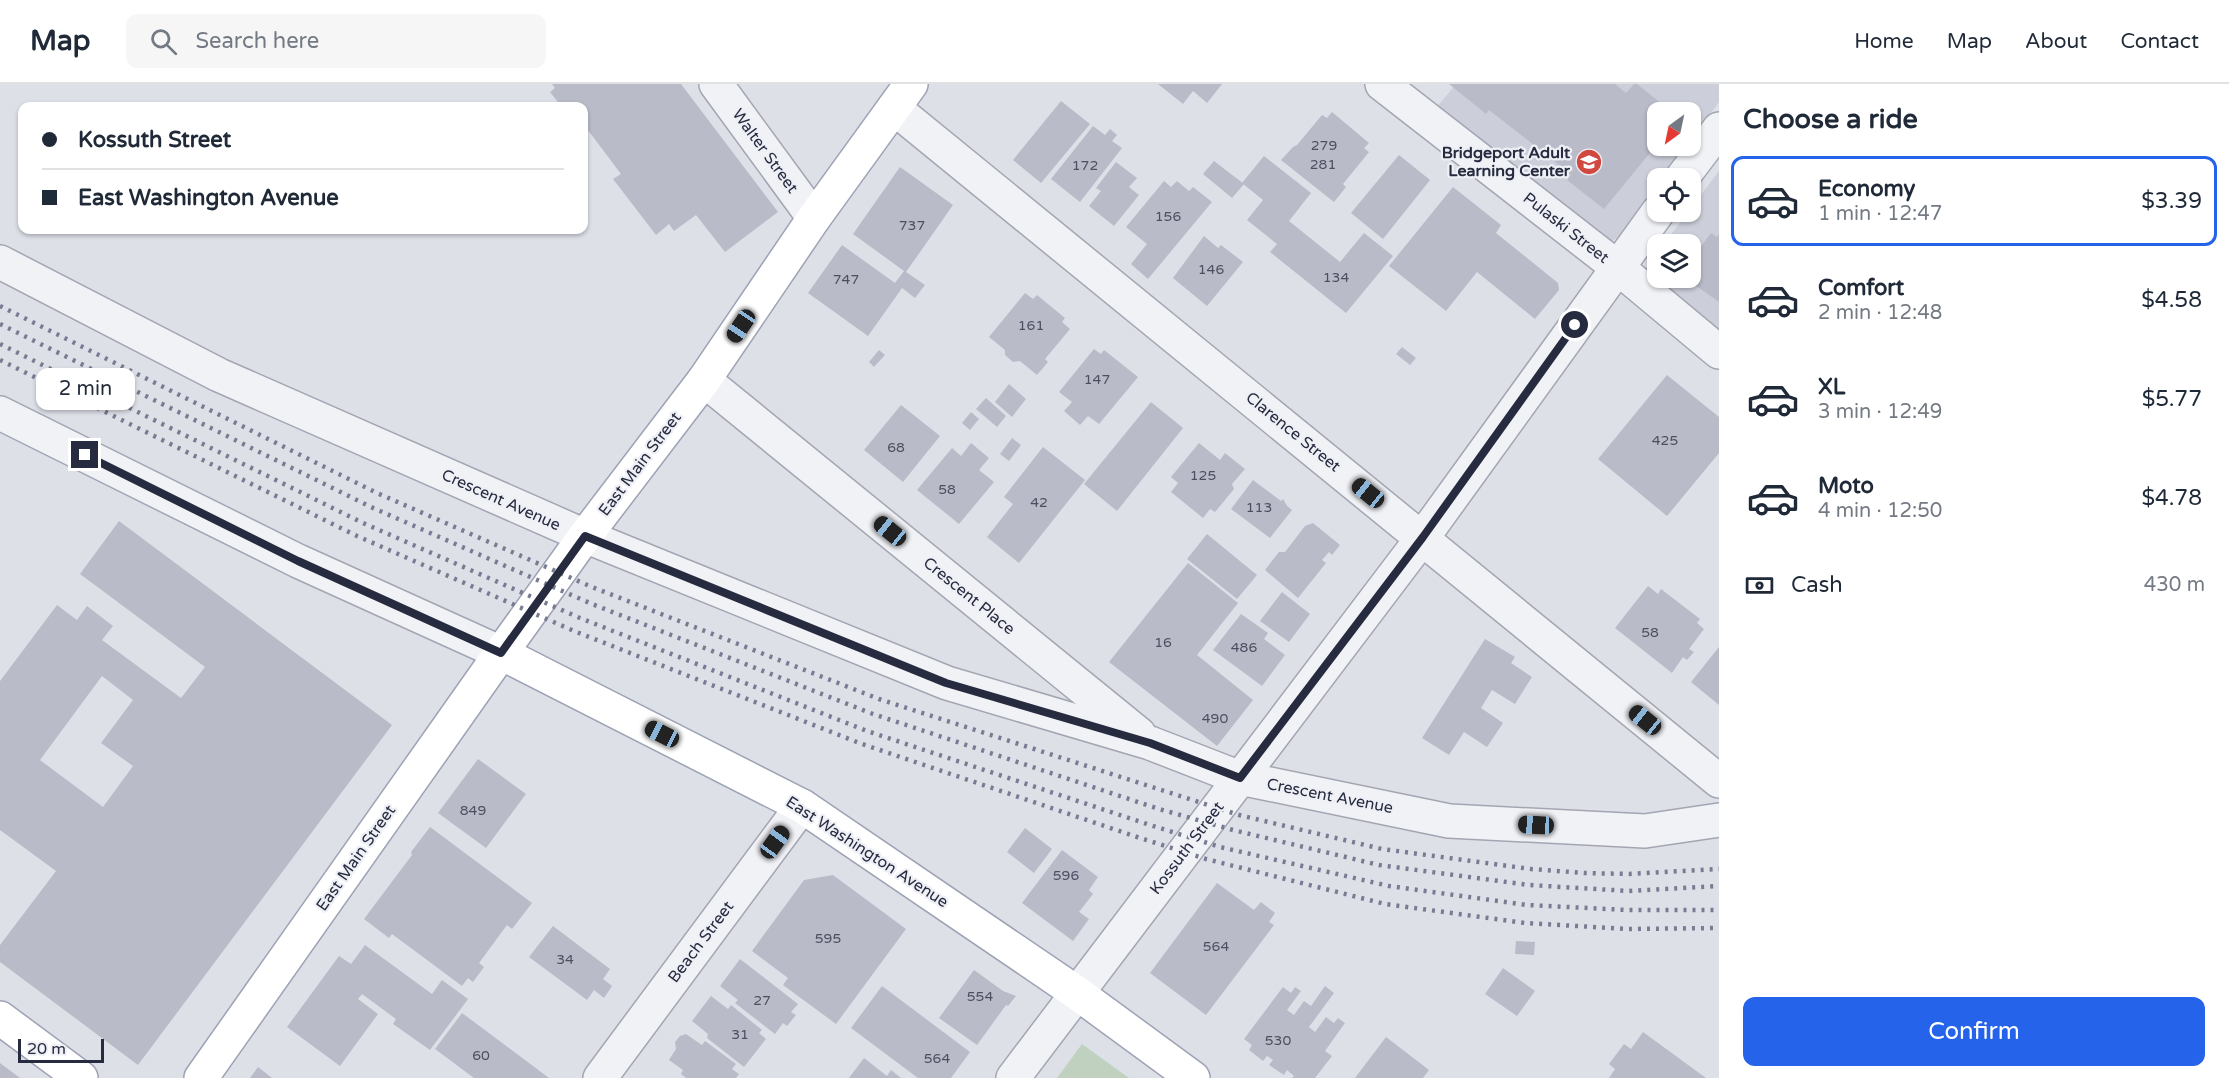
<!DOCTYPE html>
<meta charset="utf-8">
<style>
body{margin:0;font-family:"Varela Round",sans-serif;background:#f6f6f7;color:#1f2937;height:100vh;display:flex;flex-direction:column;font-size:22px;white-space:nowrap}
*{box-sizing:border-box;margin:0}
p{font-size:20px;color:#747a83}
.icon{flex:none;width:33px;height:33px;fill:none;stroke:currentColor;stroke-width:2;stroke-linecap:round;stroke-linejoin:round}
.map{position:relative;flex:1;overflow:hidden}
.panel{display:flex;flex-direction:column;background:#fff;width:510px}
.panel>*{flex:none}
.hud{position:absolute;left:18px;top:18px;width:570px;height:132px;border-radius:12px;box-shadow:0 2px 4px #0004;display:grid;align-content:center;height:132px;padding:0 24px;background:#fff}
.needle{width:39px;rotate:213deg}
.controls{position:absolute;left:1647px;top:18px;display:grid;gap:12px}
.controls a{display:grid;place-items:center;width:54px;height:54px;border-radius:12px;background:#fff;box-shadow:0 2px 4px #0004;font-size:30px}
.scale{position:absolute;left:18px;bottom:15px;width:86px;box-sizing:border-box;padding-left:6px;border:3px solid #272b3f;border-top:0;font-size:16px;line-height:21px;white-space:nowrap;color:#272b3f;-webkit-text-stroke:4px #eef0f6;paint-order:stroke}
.end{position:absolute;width:27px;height:27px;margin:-14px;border:8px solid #272b3f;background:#fff;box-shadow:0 0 0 3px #fff}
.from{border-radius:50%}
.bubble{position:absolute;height:42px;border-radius:12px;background:#fff;box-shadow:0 2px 4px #0004;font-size:20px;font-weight:600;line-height:42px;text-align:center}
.car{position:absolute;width:18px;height:36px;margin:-18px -9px;border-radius:8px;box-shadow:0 0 4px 2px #0007;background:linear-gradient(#222 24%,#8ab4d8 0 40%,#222 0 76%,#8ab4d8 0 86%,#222 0)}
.hud b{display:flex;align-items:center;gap:21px;height:57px;font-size:22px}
.hud b+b{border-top:2px solid #e0e1e3}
.hud i{width:15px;height:15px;background:#1f2937}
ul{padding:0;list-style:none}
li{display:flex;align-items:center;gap:18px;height:90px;margin:0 12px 9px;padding:0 12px;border:3px solid transparent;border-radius:12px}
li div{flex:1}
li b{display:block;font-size:22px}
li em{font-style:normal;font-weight:600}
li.on{border-color:#2563eb}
li>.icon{width:54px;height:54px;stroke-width:1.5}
h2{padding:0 24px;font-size:27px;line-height:72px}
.pay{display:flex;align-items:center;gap:15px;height:66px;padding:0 24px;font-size:22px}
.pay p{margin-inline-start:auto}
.cta{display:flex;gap:12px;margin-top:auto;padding:12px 24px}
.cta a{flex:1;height:69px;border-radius:12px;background:#2563eb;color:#fff;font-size:24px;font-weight:600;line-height:69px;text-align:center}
header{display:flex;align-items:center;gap:36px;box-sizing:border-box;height:84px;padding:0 30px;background:#fff;border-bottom:2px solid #e0e1e3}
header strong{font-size:28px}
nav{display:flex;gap:33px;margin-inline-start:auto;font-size:21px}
.search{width:420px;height:54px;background:#f6f6f7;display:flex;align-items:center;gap:15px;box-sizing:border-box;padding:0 21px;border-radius:12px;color:#747a83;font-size:22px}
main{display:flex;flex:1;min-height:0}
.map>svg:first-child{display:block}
.built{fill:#cccfda}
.green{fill:#c0d2bf}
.building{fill:#b9bbc8;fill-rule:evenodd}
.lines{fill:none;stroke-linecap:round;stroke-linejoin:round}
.minor-casing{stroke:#a3a6b2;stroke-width:36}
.major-casing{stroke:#9da2b4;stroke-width:36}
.minor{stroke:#f1f2f6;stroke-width:33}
.major{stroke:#fff;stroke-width:33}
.rail{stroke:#787c92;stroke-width:4.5;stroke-dasharray:3 6;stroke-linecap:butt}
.route{stroke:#272b3f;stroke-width:8}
.labels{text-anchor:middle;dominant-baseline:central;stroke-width:4.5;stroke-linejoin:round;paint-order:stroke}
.number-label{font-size:14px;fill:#4c4f61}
.street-label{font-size:16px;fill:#272b3f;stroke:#eef0f6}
.poi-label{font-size:16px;font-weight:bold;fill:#272b3f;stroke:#eef0f6;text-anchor:end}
</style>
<header>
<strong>Map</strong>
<div class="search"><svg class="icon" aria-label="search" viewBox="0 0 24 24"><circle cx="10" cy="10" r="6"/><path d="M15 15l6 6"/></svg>Search here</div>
<nav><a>Home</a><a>Map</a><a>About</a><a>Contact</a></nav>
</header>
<main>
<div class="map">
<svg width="1719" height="994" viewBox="0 0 1719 994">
<rect width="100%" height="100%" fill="#dee0e8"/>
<g class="built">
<path d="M1456 0H1719V18L1691 56 1690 28H1658V62H1686L1661 94H1658L1657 100 1617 154 1609 159 1437 23Z"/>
<path d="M1719 87V249L1649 191 1648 187 1657 169 1658 194H1690V160H1664Z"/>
</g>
<path class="green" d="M1082 960 1129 994H1057Z"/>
<g class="building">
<path d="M552 0H681L778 128 725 168 696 131 674 147 669 140 656 151 613 95 621 90 584 41V22H561L550 8 555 4Z"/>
<path d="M1158 0H1222L1207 19 1193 7 1183 20Z"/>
<path d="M1449 0H1615L1626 9 1634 0H1637L1672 28H1658V59L1604 125 1567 96 1571 91 1543 68 1489 26 1486 30Z"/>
<path d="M1061 17 1090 40 1041 99 1013 76Z"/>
<path d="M1332 28 1369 59 1364 64 1369 68 1343 100 1346 103 1334 118 1281 76 1293 63 1297 61 1322 31 1327 34Z"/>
<path d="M1093 42 1105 51 1110 45 1117 51 1112 57 1122 64 1080 118 1051 95Z"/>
<path d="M1399 71 1430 96 1383 155 1351 129Z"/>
<path d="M1264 72 1311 109 1289 137 1340 178 1364 149 1393 172 1346 229 1270 168 1277 160 1247 136 1263 116 1242 99Z"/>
<path d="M1214 77 1244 100 1232 114 1203 90Z"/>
<path d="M1116 78 1137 94 1129 103 1139 111 1114 142 1089 122 1101 107 1096 104Z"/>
<path d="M900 83 953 121 906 188 925 201 915 214 902 204 868 252 808 209 842 161 895 199 904 187 853 150Z"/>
<path d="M1164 97 1171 103 1177 97 1189 107 1193 103 1212 118 1148 195 1131 180 1147 160 1126 143Z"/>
<path d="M1453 103 1501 141 1496 149 1558 199 1559 206 1535 235 1477 188 1446 227 1389 182Z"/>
<path d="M1711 149 1717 153 1719 150V218L1685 194H1690V177Z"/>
<path d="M1204 152 1218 164 1221 161 1243 178 1207 222 1173 194Z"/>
<path d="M1025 209 1033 215 1037 211 1065 234 1062 238 1070 245 1045 275 1048 278 1037 291 1020 277 1013 278 1005 271V266L989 253Z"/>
<path d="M1402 263 1416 274 1410 281 1396 270Z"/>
<path d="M1094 265 1101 270 1104 266 1138 293 1099 340 1088 332 1080 341 1064 327 1072 318 1059 308Z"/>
<path d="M879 266 885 271 874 283 869 278Z"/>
<path d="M1667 291 1719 333V369L1667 432 1598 375Z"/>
<path d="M1009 300 1026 315 1012 333 995 318Z"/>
<path d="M986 314 1006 332 997 343 976 325Z"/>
<path d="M1151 318 1183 344 1117 427 1084 400Z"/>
<path d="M901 321 940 352 903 398 864 366Z"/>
<path d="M971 328 979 335 970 346 962 339Z"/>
<path d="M1012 354 1021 361 1009 377 1000 370Z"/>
<path d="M971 359 989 374 979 386 994 398 959 440 917 406 952 364 961 372Z"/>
<path d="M1199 359 1220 376 1225 369 1245 385 1232 400 1234 405 1215 428 1210 425 1203 434 1171 408 1178 399 1171 393Z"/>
<path d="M1043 363 1085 396 1019 479 987 453 1013 420 1004 413Z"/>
<path d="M1253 396 1281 417 1283 415 1287 422 1292 426 1270 454 1231 425Z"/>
<path d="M119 437 392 641 138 981 0 878V861L56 787 0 746V597L57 521 77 536 87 522 113 542 102 556 181 614 205 583 80 490ZM102 592 133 616 101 659 133 682 103 723 40 676Z"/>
<path d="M1313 439 1340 461 1332 471 1329 468 1322 476 1326 479 1298 514 1265 486 1279 468H1285L1305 442Z"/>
<path d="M1207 450 1257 491 1237 515 1187 475Z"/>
<path d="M1188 479 1238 519 1197 571 1253 616 1217 662 1109 578Z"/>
<path d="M1648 502 1658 510 1661 505 1700 535 1697 539 1704 545 1689 565 1694 568 1687 576 1683 573 1672 589 1615 544Z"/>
<path d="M1282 508 1310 530 1289 558 1260 537Z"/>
<path d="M1241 530 1268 549 1264 555 1285 571 1262 602 1213 566Z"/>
<path d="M1485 555 1515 573 1511 579 1532 593 1515 620 1492 606 1481 624 1503 639 1487 663 1464 648 1449 671 1422 654Z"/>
<path d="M1719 563V621L1691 598Z"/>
<path d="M478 675 526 710 486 764 438 729Z"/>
<path d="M430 743 532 819 512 845 507 841 479 879 484 883 473 898 468 894 462 902 392 850 389 854 364 835 412 771 411 768Z"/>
<path d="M1025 744 1052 765 1034 789 1007 768Z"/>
<path d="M1062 766 1098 793 1089 806 1093 810 1079 828 1089 835 1073 857 1022 819Z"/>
<path d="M833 791 906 845 836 940 783 901 788 894 752 867 804 796Z"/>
<path d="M1217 799 1254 826 1261 818 1275 829 1269 838 1274 841 1206 931 1150 889Z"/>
<path d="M553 842 610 885 603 895 612 902 604 914 594 906 587 916 529 873Z"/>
<path d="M1516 857 1535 858 1534 871 1515 870Z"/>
<path d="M365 861 432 910 442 896 468 915 430 966 393 940 396 935 362 910 358 915 378 930 340 982 287 943 339 872 351 880Z"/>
<path d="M740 875 798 920 791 928 796 931 787 942 783 939 775 950 735 919 738 916 720 902Z"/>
<path d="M1503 884 1535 907 1517 932 1485 910Z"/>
<path d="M974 886 1003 907 1016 912 1008 922 1006 921 977 961 939 934Z"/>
<path d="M882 902 970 968 951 994H918L851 944Z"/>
<path d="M1325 902 1334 909 1309 943 1315 948 1326 933 1334 939 1338 934 1345 939 1325 967 1332 972 1315 994H1292L1294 992 1287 986 1284 991 1269 981 1273 976 1267 972 1263 977 1249 966 1252 961 1244 955 1283 903 1291 909 1295 903 1301 907 1287 926 1294 931 1304 917 1311 922Z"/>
<path d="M711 912 728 925 731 921 762 946 759 949 766 955 744 983 707 954 708 950 692 937Z"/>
<path d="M462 929 549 994H474L435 965Z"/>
<path d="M1643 948 1706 994H1609L1615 985 1609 980 1624 960 1631 965Z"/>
<path d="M686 950 702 961 705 957 736 980 732 985 739 990 736 994H686L681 990 683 986 669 976 676 965 675 958 680 952Z"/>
<path d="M1386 953 1429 986 1423 994H1355Z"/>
<path d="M864 974 887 992 891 986 901 994H849Z"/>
<path d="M0 979 20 994H0Z"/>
<path d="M258 983 272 994H250Z"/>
</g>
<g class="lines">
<g class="minor-casing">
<g id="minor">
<path d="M716 0 814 134"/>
<path d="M1382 0 1617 183 1719 268"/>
<path d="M894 24 1719 697"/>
<path d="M1682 94 1719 45"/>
<path d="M0 178 219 291 585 452 947 599 1150 659 1240 694 1449 737 1645 747 1719 736"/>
<path d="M704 296 1139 650"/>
<path d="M0 329 298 477 501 569"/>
<path d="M600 994 802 722"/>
<path d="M1013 994 1423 453 1658 128"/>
</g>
</g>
<g class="major-casing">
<g id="major">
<path d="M501 569 802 722 1077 909 1193 994"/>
<path d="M0 934 81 994"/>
<path d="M201 994 501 569 585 452 704 296 814 134 911 0"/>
</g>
</g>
<use href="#minor" class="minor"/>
<use href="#major" class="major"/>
<g class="rail">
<path d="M0 222 377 409 592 503 879 615 1239 731 1382 765 1531 785 1584 789 1629 790 1719 785"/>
<path d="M0 240 371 423 592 520 873 630 1159 725 1233 746 1379 781 1529 801 1629 807 1719 802"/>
<path d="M0 260 363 439 580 534 867 647 1147 740 1220 763 1389 802 1527 821 1628 826H1719"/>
<path d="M0 276 357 452 574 547 862 660 1137 753 1206 775 1385 820 1525 839 1628 845 1719 844"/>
</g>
</g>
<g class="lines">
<path class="route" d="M85 371 298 477 501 569 585 452 946 599 1150 659 1240 694 1423 453 1575 241"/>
</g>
<defs>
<g id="school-disc" transform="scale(1.35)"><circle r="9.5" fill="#d04840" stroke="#eef0f6"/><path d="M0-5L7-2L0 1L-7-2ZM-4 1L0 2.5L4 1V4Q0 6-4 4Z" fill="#fff"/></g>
</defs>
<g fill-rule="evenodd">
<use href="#school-disc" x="1589" y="78"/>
</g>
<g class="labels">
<g class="number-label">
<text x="1324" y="61">279</text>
<text x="1323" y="80">281</text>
<text x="1085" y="81">172</text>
<text x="1168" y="132">156</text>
<text x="912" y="141">737</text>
<text x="1211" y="185">146</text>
<text x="1336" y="193">134</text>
<text x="846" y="195">747</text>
<text x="1031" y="241">161</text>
<text x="1097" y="295">147</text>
<text x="1665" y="356">425</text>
<text x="896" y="363">68</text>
<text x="1203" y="391">125</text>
<text x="947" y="405">58</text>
<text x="1039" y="418">42</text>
<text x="1259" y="423">113</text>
<text x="1650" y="548">58</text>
<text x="1163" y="558">16</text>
<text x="1244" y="563">486</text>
<text x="1215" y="634">490</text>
<text x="473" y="726">849</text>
<text x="1066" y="791">596</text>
<text x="828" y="854">595</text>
<text x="1216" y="862">564</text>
<text x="565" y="875">34</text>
<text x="980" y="912">554</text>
<text x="762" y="916">27</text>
<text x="740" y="950">31</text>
<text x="1278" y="956">530</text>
<text x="481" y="971">60</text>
<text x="937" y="974">564</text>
</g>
<g class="street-label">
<text transform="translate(765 67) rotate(54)">Walter Street</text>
<text transform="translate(1566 144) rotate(38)">Pulaski Street</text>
<text transform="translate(1293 348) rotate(39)">Clarence Street</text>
<text transform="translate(640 380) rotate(-53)">East Main Street</text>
<text transform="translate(501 416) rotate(24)">Crescent Avenue</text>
<text transform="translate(969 512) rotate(39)">Crescent Place</text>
<text transform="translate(1330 712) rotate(11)">Crescent Avenue</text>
<text transform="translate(1187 764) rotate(-53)">Kossuth Street</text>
<text transform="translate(867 768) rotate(33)">East Washington Avenue</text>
<text transform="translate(356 774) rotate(-55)">East Main Street</text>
<text transform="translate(701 858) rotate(-53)">Beach Street</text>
</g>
<g class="poi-label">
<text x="1570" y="69">Bridgeport Adult<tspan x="1570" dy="18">Learning Center</tspan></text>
</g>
</g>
</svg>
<div class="controls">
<a><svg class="needle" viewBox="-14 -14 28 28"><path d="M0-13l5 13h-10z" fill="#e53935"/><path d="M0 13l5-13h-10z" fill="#747a83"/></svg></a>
<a><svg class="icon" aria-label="locate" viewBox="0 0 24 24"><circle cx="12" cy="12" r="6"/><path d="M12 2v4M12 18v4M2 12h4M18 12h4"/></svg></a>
<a><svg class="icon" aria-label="layers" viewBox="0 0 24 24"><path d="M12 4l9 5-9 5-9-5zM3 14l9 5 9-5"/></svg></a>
</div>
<div class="scale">20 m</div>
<i class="end from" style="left:1575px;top:241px"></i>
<i class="end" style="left:85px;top:371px"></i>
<div class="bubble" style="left:36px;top:284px;width:99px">2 min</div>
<i class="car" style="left:741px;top:242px;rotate:214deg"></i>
<i class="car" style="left:1368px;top:409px;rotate:309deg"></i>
<i class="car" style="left:890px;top:447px;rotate:309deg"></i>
<i class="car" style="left:1645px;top:636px;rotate:309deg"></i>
<i class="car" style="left:662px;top:650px;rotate:297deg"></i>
<i class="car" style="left:1536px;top:741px;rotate:273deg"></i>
<i class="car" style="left:775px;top:758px;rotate:36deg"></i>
<div class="hud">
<b><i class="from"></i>Kossuth Street</b>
<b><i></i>East Washington Avenue</b>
</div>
</div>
<section class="panel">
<h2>Choose a ride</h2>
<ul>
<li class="on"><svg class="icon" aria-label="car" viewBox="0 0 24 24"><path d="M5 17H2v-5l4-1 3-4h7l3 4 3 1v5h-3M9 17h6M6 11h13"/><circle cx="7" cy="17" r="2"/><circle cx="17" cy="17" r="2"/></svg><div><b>Economy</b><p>1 min · 12:47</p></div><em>$3.39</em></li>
<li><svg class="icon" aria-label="car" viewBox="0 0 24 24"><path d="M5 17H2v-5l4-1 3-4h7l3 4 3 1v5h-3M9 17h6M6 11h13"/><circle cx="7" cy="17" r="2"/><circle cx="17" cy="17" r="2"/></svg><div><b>Comfort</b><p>2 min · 12:48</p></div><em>$4.58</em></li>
<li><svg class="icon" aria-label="car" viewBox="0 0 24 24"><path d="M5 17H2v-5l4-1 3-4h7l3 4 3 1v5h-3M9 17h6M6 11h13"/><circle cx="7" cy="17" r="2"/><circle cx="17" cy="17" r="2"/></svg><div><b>XL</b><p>3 min · 12:49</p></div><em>$5.77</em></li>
<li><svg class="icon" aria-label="car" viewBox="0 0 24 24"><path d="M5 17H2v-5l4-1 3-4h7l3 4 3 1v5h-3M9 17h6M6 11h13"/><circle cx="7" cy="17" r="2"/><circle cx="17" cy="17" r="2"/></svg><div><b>Moto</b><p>4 min · 12:50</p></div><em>$4.78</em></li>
</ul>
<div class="pay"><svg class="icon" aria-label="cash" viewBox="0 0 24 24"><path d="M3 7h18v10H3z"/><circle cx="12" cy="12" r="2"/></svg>Cash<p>430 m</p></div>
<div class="cta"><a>Confirm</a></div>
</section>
</main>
